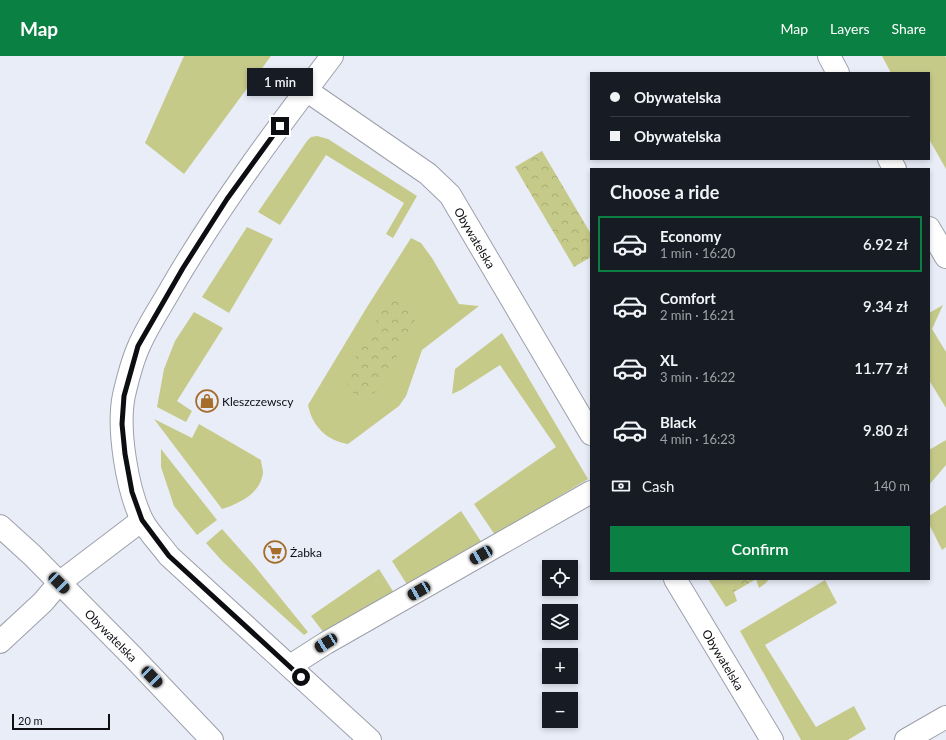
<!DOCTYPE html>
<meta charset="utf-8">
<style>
body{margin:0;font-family:Lato,sans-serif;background:#20242c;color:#f1f3f6;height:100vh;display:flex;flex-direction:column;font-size:15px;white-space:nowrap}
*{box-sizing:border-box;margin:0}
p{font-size:13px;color:#9ea1a6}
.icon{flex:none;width:22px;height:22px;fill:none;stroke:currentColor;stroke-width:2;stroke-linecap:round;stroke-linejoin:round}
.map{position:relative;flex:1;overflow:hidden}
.panel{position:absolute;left:590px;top:112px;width:340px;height:412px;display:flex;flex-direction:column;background:#171b24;border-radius:0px;box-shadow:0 2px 6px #0003}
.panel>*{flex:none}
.top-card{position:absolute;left:590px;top:16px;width:340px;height:88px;border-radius:0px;box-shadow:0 2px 6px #0003;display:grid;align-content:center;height:88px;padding:0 20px;background:#171b24}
.fabs{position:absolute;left:542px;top:504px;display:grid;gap:8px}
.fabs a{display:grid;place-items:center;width:36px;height:36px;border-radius:0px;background:#171b24;box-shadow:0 2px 6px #0003;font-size:20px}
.scale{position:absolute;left:12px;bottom:10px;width:98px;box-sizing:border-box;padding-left:4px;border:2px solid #0d0e12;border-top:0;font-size:11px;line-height:14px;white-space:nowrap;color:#0d0e12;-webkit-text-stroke:3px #e9edf8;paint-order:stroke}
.end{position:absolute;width:18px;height:18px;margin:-9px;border:5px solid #0d0e12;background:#fff;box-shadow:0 0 0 2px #fff}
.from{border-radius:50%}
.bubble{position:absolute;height:28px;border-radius:0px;background:#171b24;box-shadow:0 2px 6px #0003;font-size:13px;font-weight:600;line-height:28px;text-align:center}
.car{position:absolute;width:12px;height:24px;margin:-12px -6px;border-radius:5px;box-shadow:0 0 3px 1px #0007;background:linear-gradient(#222 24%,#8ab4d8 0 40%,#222 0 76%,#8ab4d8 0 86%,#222 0)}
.top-card b{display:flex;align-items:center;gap:14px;height:38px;font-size:15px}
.top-card b+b{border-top:1px solid #363941}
.top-card i{width:10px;height:10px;background:#f1f3f6}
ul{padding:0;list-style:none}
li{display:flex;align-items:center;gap:12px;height:56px;margin:0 8px 6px;padding:0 12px;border:2px solid transparent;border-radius:0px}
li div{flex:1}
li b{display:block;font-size:15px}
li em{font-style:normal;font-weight:600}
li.current{border-color:#0b8043}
li>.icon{width:36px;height:36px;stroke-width:1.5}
h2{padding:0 20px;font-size:18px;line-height:48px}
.pay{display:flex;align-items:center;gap:10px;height:44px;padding:0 20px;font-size:15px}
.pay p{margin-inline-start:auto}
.primary-button{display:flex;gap:8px;margin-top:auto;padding:8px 20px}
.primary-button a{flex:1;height:46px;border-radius:0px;background:#0b8043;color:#fff;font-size:16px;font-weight:600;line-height:46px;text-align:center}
header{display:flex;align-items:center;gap:24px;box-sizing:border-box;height:56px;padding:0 20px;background:#0b8043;color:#fff}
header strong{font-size:19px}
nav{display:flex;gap:22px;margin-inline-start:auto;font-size:14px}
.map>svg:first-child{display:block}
.grass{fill:#c6ca89}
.park{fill:url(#park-crowns)}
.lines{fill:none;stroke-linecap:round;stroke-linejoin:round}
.minor-casing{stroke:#9da0ab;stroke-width:24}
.minor{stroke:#fff;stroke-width:22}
.route{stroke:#0d0e12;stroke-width:5}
.labels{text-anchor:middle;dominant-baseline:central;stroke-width:4;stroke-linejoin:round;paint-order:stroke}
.street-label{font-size:12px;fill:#0d0e12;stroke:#e9edf8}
.poi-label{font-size:12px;fill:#0d0e12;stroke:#e9edf8;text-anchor:start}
</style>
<header>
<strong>Map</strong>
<nav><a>Map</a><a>Layers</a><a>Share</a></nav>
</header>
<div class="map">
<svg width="946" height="684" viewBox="0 0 946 684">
<defs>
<pattern id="park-crowns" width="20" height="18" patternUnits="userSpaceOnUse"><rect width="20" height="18" fill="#c6ca89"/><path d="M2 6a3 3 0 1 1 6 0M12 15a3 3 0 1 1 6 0" fill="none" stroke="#a9ac75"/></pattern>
</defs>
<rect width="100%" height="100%" fill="#e9edf8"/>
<g class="grass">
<path d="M184 0H271L184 118 145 87Z"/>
<path d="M882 0H945L946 2V113L929 83V17H891Z"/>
<path d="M317 80 328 83 417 140 393 182 386 178 404 147 326 99 280 169 258 156 307 85 311 81Z"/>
<path d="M247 171 273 183 229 257 202 241Z"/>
<path d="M411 182 421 187 432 202 459 248 479 250 422 294 406 340 399 350 348 388C327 385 312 370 308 349L367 251Z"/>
<path d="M943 249 932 273 946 296V352L929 324V257Z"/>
<path d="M194 256 223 272 177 345 192 355 186 366 157 351 164 313 175 285Z"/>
<path d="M502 277 588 423 495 479 474 448 556 391 500 309 461 334 452 338 455 313Z"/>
<path d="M154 363 192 382 199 368 261 404C261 408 263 413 263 417 260 438 240 447 222 453Z"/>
<path d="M946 384V409L929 429V394Z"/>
<path d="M161 393 217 464 197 479 174 450 161 411Z"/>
<path d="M946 449V491L942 494 929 468V460Z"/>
<path d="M461 455 482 487 408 530 392 505Z"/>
<path d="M222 473 253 508 308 576 304 579 223 506 206 487Z"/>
<path d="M379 513 394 537 324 577 311 560Z"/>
<path d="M708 523H769L766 527 759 532 756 523 734 536 737 545 726 551Z"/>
<path d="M825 524 837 547 765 589 816 671 854 650 866 673 848 684H801L740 575Z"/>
</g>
<g class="park">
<path d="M542 95 591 178V201L574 211 515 111Z"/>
<path d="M392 237 401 242 415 265 380 333C363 347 345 339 346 317Z"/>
<path d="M726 523H756L733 536Z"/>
</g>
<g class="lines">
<g class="minor-casing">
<g id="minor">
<path d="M332 0C276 74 220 149 173 229 162 249 148 269 139 290 134 301 127 326 124 339 117 372 127 433 142 464 148 476 161 489 169 500L370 684"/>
<path d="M829 0 838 17"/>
<path id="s1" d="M306 34 428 118 450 139 591 378"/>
<path d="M889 103 895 113"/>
<path d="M929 172 946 201"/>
<path id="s2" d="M0 470 32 499 132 600 212 684"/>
<path id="s3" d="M675 523 772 684"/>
<path d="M0 586 43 546 59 527 142 464"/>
<path d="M290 610 326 587 591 436"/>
<path d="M906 684 946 661"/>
</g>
</g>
<use href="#minor" class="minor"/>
</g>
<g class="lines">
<path class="route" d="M280 70 227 143 183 212 138 290 124 340 122 368 125 398 132 436 142 464 169 500 301 621"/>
</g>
<defs>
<g id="shop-ring" transform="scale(1.15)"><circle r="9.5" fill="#e9edf8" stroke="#a56c2a" stroke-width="1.5"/><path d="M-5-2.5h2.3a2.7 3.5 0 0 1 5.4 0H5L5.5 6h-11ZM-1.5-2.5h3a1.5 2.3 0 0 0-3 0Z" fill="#a56c2a"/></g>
<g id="supermarket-ring" transform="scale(1.15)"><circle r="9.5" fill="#e9edf8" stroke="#a56c2a" stroke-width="1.5"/><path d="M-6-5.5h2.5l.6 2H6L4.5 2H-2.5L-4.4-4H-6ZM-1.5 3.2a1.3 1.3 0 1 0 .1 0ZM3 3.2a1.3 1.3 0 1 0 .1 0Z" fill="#a56c2a"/></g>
</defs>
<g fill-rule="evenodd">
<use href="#shop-ring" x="207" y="345"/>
<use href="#supermarket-ring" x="275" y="496"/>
</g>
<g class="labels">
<g class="street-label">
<text stroke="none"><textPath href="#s1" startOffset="228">Obywatelska</textPath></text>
<text stroke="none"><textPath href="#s2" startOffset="156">Obywatelska</textPath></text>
<text stroke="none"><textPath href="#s3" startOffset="94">Obywatelska</textPath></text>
</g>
<g class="poi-label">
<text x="222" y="345">Kleszczewscy</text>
<text x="290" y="496">Żabka</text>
</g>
</g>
</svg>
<div class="fabs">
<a><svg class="icon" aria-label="locate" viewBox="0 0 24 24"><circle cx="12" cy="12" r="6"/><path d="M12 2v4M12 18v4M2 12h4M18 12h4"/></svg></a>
<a><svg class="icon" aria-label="layers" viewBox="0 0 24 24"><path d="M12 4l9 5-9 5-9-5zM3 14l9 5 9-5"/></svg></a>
<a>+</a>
<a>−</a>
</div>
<div class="scale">20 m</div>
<i class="end from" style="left:301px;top:621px"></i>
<i class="end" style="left:280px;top:70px"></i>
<div class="bubble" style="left:247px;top:12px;width:66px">1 min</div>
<i class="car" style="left:481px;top:499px;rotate:240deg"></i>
<i class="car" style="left:59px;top:527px;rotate:135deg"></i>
<i class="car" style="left:419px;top:535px;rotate:240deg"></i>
<i class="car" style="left:326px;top:587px;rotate:238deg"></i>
<i class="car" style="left:152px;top:621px;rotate:136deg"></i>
<div class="top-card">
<b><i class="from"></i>Obywatelska</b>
<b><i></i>Obywatelska</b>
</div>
<section class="panel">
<h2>Choose a ride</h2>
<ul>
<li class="current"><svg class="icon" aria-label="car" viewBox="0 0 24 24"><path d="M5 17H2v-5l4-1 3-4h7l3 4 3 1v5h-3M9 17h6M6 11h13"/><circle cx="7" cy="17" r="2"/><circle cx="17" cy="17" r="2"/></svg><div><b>Economy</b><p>1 min · 16:20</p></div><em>6.92 zł</em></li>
<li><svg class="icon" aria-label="car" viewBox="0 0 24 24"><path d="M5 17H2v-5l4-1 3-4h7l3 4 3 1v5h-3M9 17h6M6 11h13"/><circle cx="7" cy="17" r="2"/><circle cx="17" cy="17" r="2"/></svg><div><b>Comfort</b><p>2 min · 16:21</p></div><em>9.34 zł</em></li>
<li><svg class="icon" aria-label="car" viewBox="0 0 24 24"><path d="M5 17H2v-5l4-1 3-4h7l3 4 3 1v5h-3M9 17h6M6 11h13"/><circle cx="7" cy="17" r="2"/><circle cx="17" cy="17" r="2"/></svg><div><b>XL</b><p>3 min · 16:22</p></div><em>11.77 zł</em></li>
<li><svg class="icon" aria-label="car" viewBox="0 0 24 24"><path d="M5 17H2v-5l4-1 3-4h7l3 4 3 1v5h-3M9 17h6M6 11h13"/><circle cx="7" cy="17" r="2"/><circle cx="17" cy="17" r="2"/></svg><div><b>Black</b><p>4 min · 16:23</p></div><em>9.80 zł</em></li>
</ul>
<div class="pay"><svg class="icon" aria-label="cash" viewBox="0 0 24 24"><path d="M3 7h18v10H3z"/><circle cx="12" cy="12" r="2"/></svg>Cash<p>140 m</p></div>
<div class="primary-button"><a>Confirm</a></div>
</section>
</div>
